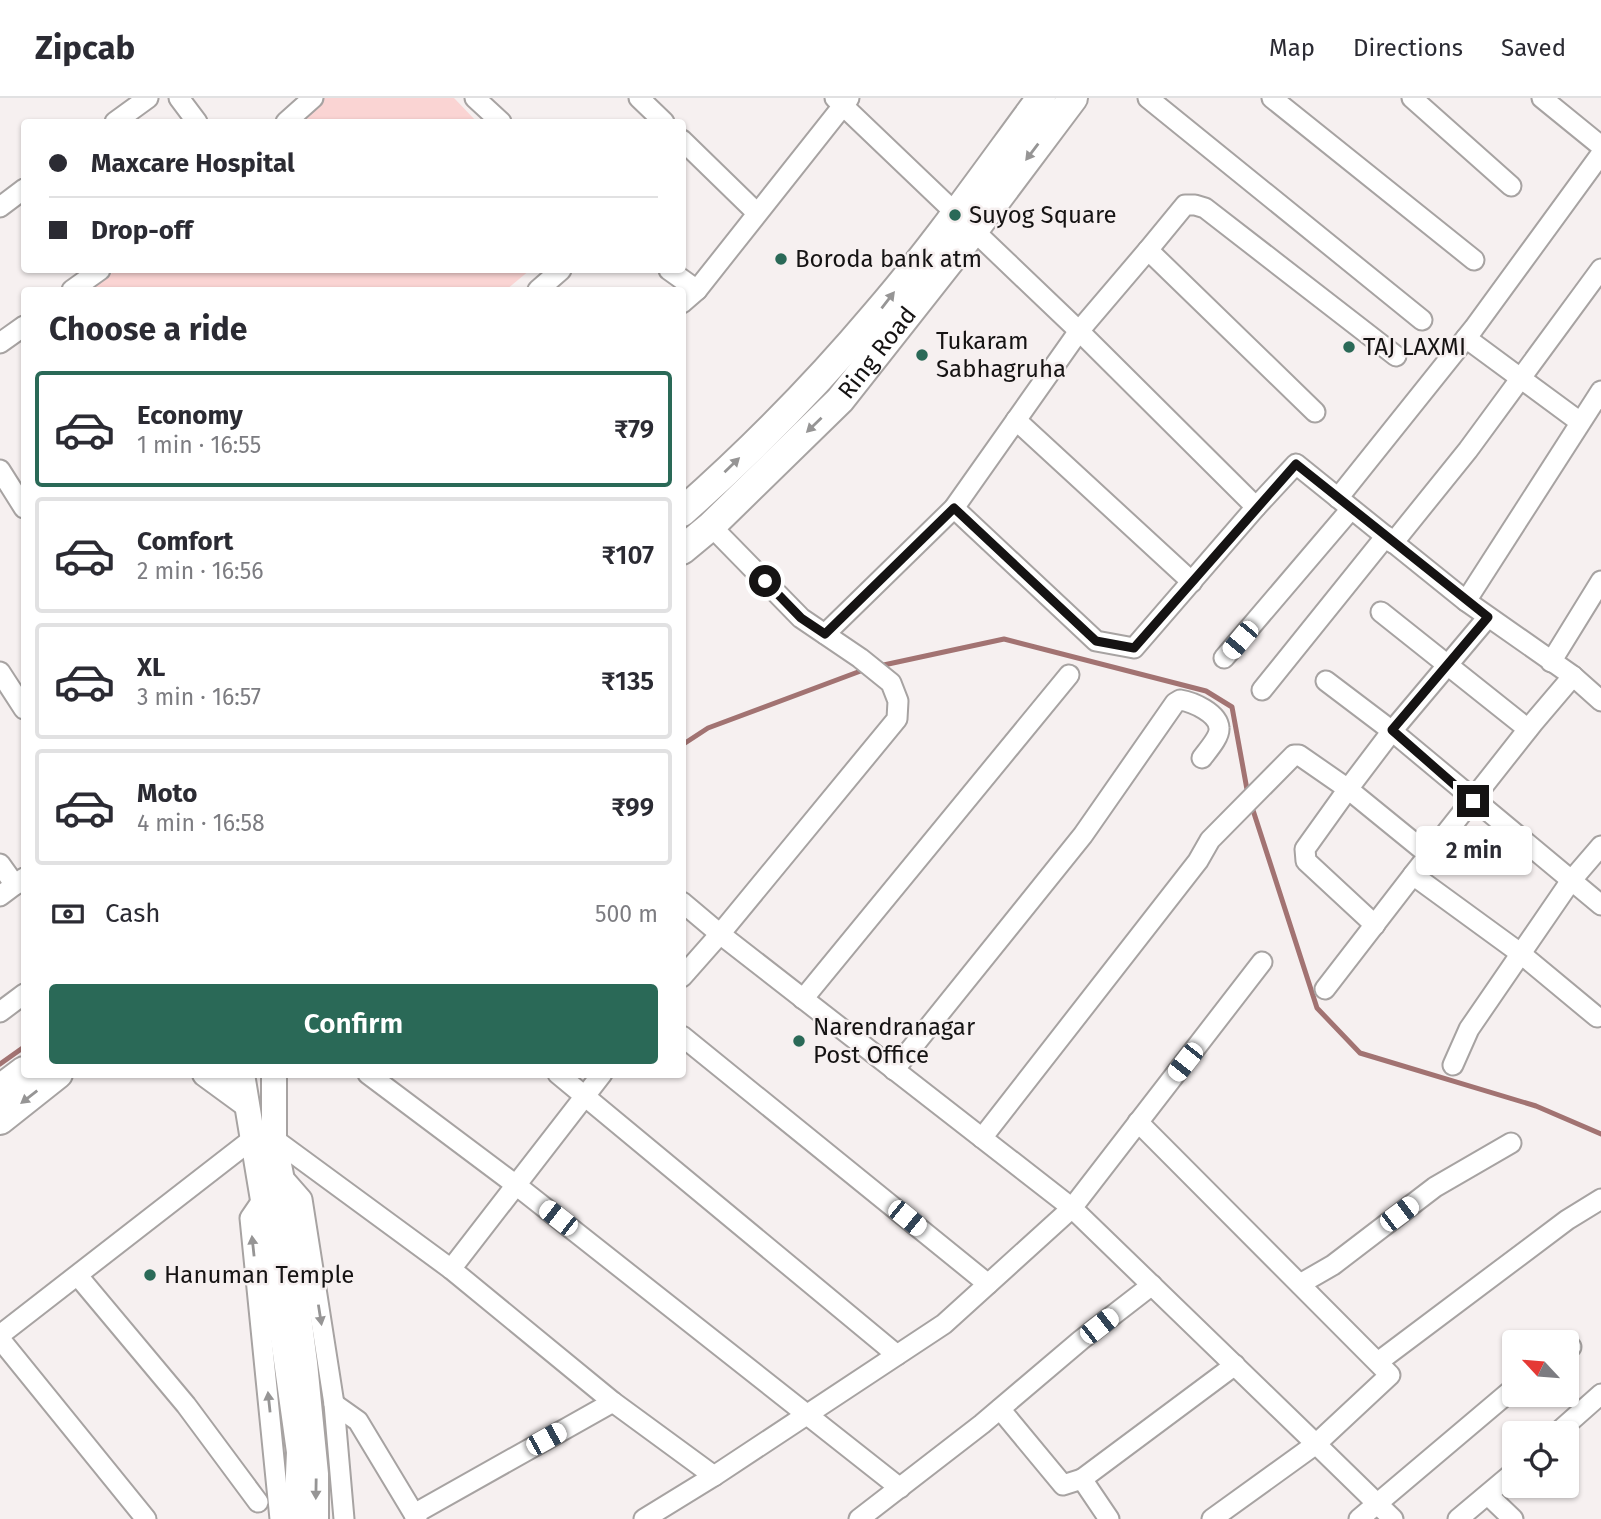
<!DOCTYPE html>
<meta charset="utf-8">
<style>
body{margin:0;font-family:"Fira Sans",sans-serif;background:#f2f2f3;color:#2b2b33;height:100vh;display:flex;flex-direction:column;font-size:26px;white-space:nowrap}
*{box-sizing:border-box;margin:0}
p{font-size:23px;color:#7c7c81}
.icon{flex:none;width:38px;height:38px;fill:none;stroke:currentColor;stroke-width:2;stroke-linecap:round;stroke-linejoin:round}
.map{position:relative;flex:1;overflow:hidden}
.sheet{position:absolute;left:21px;top:189px;width:665px;height:791px;display:flex;flex-direction:column;background:#fff;border-radius:7px;box-shadow:0 2px 5px #0004}
.sheet>*{flex:none}
.guide{position:absolute;left:21px;top:21px;width:665px;height:154px;border-radius:7px;box-shadow:0 2px 5px #0004;display:grid;align-content:center;height:154px;padding:0 28px;background:#fff}
.needle{width:46px;rotate:296deg}
.buttons{position:absolute;left:1502px;top:1232px;display:grid;gap:14px}
.buttons a{display:grid;place-items:center;width:77px;height:77px;border-radius:7px;background:#fff;box-shadow:0 2px 5px #0004;font-size:35px}
.end{position:absolute;width:32px;height:32px;margin:-16px;border:9px solid #151313;background:#fff;box-shadow:0 0 0 4px #fff}
.from{border-radius:50%}
.bubble{position:absolute;height:49px;border-radius:7px;background:#fff;box-shadow:0 2px 5px #0004;font-size:23px;font-weight:600;line-height:49px;text-align:center}
.car{position:absolute;width:21px;height:42px;margin:-21px -10px;border-radius:9px;box-shadow:0 0 5px 2px #0007;background:linear-gradient(#fff 24%,#345 0 40%,#fff 0 76%,#345 0 86%,#fff 0)}
.guide b{display:flex;align-items:center;gap:24px;height:66px;font-size:26px}
.guide b+b{border-top:2px solid #e1e1e2}
.guide i{width:18px;height:18px;background:#2b2b33}
ul{padding:0;list-style:none}
li{display:flex;align-items:center;gap:21px;height:116px;margin:0 14px 10px;padding:0 14px;border:4px solid #e1e1e2;border-radius:7px}
li div{flex:1}
li b{display:block;font-size:26px}
li em{font-style:normal;font-weight:600}
li.selected{border-color:#2a6957}
li>.icon{width:63px;height:63px;stroke-width:1.5}
h2{padding:0 28px;font-size:32px;line-height:84px}
.pay{display:flex;align-items:center;gap:18px;height:77px;padding:0 28px;font-size:26px}
.pay p{margin-inline-start:auto}
.cta{display:flex;gap:14px;margin-top:auto;padding:14px 28px}
.cta a{flex:1;height:80px;border-radius:7px;background:#2a6957;color:#fff;font-size:28px;font-weight:600;line-height:80px;text-align:center}
header{display:flex;align-items:center;gap:42px;box-sizing:border-box;height:98px;padding:0 35px;background:#fff;border-bottom:2px solid #e1e1e2}
header strong{font-size:33px}
nav{display:flex;gap:38px;margin-inline-start:auto;font-size:24px}
.map>svg:first-child{display:block}
.green{fill:#fad4d3}
.lines{fill:none;stroke-linecap:round;stroke-linejoin:round}
.stream{stroke:#a27372;stroke-width:5}
.minor-casing{stroke:#a7a3a2;stroke-width:23}
.major-casing{stroke:#a7a3a2;stroke-width:28}
.highway-casing{stroke:#a7a3a2;stroke-width:32}
.minor{stroke:#fff;stroke-width:19}
.major{stroke:#fff;stroke-width:24}
.highway{stroke:#fff;stroke-width:28}
.oneway{fill:#969595}
.route{stroke:#151313;stroke-width:9}
.poi-dot{fill:#2a6957;stroke:#f6f0f0;stroke-width:2.5}
.labels{text-anchor:middle;dominant-baseline:central;stroke-width:5;stroke-linejoin:round;paint-order:stroke}
.poi-label{font-size:24px;fill:#151313;stroke:#f6f0f0;text-anchor:start}
.street-label{font-size:24px;fill:#151313;stroke:#f6f0f0}
</style>
<header>
<strong>Zipcab</strong>
<nav><a>Map</a><a>Directions</a><a>Saved</a></nav>
</header>
<div class="map">
<svg width="1601" height="1421" viewBox="0 0 1601 1421">
<rect width="100%" height="100%" fill="#f6f0f0"/>
<g class="green">
<path d="M322 0H454L477 24H296Z"/>
<path d="M116 172H530L506 192H89Z"/>
</g>
<g class="lines">
<g class="stream">
<path d="M879 568 1004 541 1206 593 1232 609 1248 697"/>
<path d="M682 647 708 630 866 571"/>
<path d="M1251 706 1317 910 1360 955 1536 1008 1601 1036"/>
<path d="M0 966 24 949"/>
</g>
<g class="minor-casing">
<g id="minor">
<path d="M179 0 197 24"/>
<path d="M475 0 501 24"/>
<path d="M639 0 664 24"/>
<path d="M835 0 1079 233 1256 409 1296 366 1466 503 1573 578 1601 603"/>
<path d="M1148 0 1422 222"/>
<path d="M1272 0 1474 162"/>
<path d="M1412 0 1511 88"/>
<path d="M1542 0 1601 48"/>
<path d="M115 24 148 0"/>
<path d="M286 24 313 0"/>
<path d="M682 42 757 115"/>
<path d="M0 109 24 91"/>
<path d="M1148 152 1185 107H1195L1205 110 1396 258"/>
<path d="M669 172 697 192"/>
<path d="M72 192 100 172"/>
<path d="M538 192 561 172"/>
<path d="M682 205 697 192 849 0"/>
<path d="M1466 240 1580 324"/>
<path d="M0 245 24 228"/>
<path d="M1016 322 1192 484"/>
<path d="M0 372 24 410"/>
<path d="M1338 400 1474 230 1601 56"/>
<path d="M954 410 1096 543 1134 550 1256 409"/>
<path d="M1393 445 1468 352 1601 171"/>
<path d="M1466 503 1601 293"/>
<path d="M1381 514 1528 631"/>
<path d="M825 536 954 410 1079 233 1148 152 1315 314"/>
<path d="M1224 560 1351 411"/>
<path d="M1551 564 1601 483"/>
<path d="M0 574 24 611"/>
<path d="M1573 578 1533 625 1413 777 1520 855 1597 919"/>
<path d="M1326 583 1392 633 1601 807"/>
<path d="M1262 592 1386 438"/>
<path d="M1429 757 1348 691 1392 633 1488 519"/>
<path d="M0 766 15 787"/>
<path d="M0 798 24 780"/>
<path d="M682 804 720 836 897 621 898 603 891 585 860 560 801 520 711 428"/>
<path d="M1325 891 1413 777"/>
<path d="M803 901 1069 577"/>
<path d="M0 914 24 896"/>
<path d="M682 938 988 1186"/>
<path d="M1453 967 1469 931 1570 784 1601 748"/>
<path d="M894 972 1083 737 1175 605 1180 602C1193 604 1218 615 1219 630 1220 639 1207 653 1202 660"/>
<path d="M368 976 516 1087 900 1390"/>
<path d="M558 976 897 1257"/>
<path d="M1138 1024 1390 1277 1316 1346 1393 1421"/>
<path d="M982 1040 1198 763 1210 742 1294 657H1299L1348 691 1305 751 1306 763 1375 827"/>
<path d="M274 1041 451 1171 613 1304 714 1378 944 1226 1072 1110 720 836 682 879"/>
<path d="M281 1077 302 1101 334 1306 344 1421"/>
<path d="M263 1101 250 1120 280 1421"/>
<path d="M451 1171 602 976"/>
<path d="M78 1178 186 1307 258 1404"/>
<path d="M1300 1186 1333 1167 1435 1089 1511 1045"/>
<path d="M0 1237 251 1042"/>
<path d="M0 1241 146 1421"/>
<path d="M1566 1252 1571 1249"/>
<path d="M1378 1264 1567 1122 1601 1101"/>
<path d="M334 1306 358 1323 417 1421"/>
<path d="M1000 1311 1063 1387 1082 1381"/>
<path d="M1557 1335 1601 1296"/>
<path d="M1488 1397 1513 1421"/>
<path d="M414 1416 613 1304"/>
<path d="M644 1421 714 1378"/>
<path d="M859 1421 982 1326 1081 1242 1152 1187"/>
<path d="M1109 1421 1082 1381 1235 1267"/>
<path d="M1212 1421 1316 1346 1072 1110 1262 864"/>
<path d="M1359 1421 1514 1290"/>
<path d="M1458 1421 1514 1374"/>
</g>
</g>
<g class="major-casing">
<g id="major">
<path d="M205 976 246 1006"/>
<path d="M242 976 266 1120 299 1354 296 1421"/>
<path d="M274 976V1041L281 1077 305 1265 316 1376V1421"/>
</g>
</g>
<g class="highway-casing">
<g id="highway">
<path d="M682 414C751 353 817 286 876 216 935 148 987 73 1041 0"/>
<path id="s1" d="M682 452 711 428 840 302 974 132 1073 0"/>
<path d="M0 991 24 973"/>
<path d="M0 1022 58 976"/>
</g>
</g>
<use href="#minor" class="minor"/>
<use href="#major" class="major"/>
<use href="#highway" class="highway"/>
</g>
<defs><path id="oneway-solid" d="M-6-.8H1V-3.2L6.5 0L1 3.2V.8H-6Z" transform="scale(1.75)"/></defs>
<g class="oneway">
<use href="#oneway-solid" transform="translate(1032 54) rotate(127)"/>
<use href="#oneway-solid" transform="translate(888 202) rotate(-52)"/>
<use href="#oneway-solid" transform="translate(814 327) rotate(136)"/>
<use href="#oneway-solid" transform="translate(732 367) rotate(-44)"/>
<use href="#oneway-solid" transform="translate(29 999) rotate(142)"/>
<use href="#oneway-solid" transform="translate(253 1148) rotate(-96)"/>
<use href="#oneway-solid" transform="translate(320 1217) rotate(81)"/>
<use href="#oneway-solid" transform="translate(269 1304) rotate(-96)"/>
<use href="#oneway-solid" transform="translate(316 1391) rotate(91)"/>
</g>
<g class="lines">
<path class="route" d="M765 483 801 520 825 536 954 410 1096 543 1134 550 1296 366 1488 519 1392 632 1473 703"/>
</g>
<g class="poi-dot">
<circle cx="955" cy="117" r="7"/>
<circle cx="781" cy="161" r="7"/>
<circle cx="1349" cy="249" r="7"/>
<circle cx="922" cy="257" r="7"/>
<circle cx="799" cy="943" r="7"/>
<circle cx="150" cy="1177" r="7"/>
</g>
<g class="labels">
<g class="poi-label">
<text x="969" y="117">Suyog Square</text>
<text x="795" y="161">Boroda bank atm</text>
<text x="936" y="243">Tukaram<tspan x="936" dy="28">Sabhagruha</tspan></text>
<text x="1363" y="249">TAJ LAXMI</text>
<text x="813" y="929">Narendranagar<tspan x="813" dy="28">Post Office</tspan></text>
<text x="164" y="1177">Hanuman Temple</text>
</g>
<g class="street-label">
<text stroke="none"><textPath href="#s1" startOffset="278">Ring Road</textPath></text>
</g>
</g>
</svg>
<div class="buttons">
<a><svg class="needle" viewBox="-14 -14 28 28"><path d="M0-13l5 13h-10z" fill="#e53935"/><path d="M0 13l5-13h-10z" fill="#7c7c81"/></svg></a>
<a><svg class="icon" aria-label="locate" viewBox="0 0 24 24"><circle cx="12" cy="12" r="6"/><path d="M12 2v4M12 18v4M2 12h4M18 12h4"/></svg></a>
</div>
<i class="end from" style="left:765px;top:483px"></i>
<i class="end" style="left:1473px;top:703px"></i>
<div class="bubble" style="left:1416px;top:728px;width:116px">2 min</div>
<i class="car" style="left:1240px;top:542px;rotate:220deg"></i>
<i class="car" style="left:1185px;top:964px;rotate:218deg"></i>
<i class="car" style="left:1399px;top:1116px;rotate:53deg"></i>
<i class="car" style="left:558px;top:1120px;rotate:308deg"></i>
<i class="car" style="left:907px;top:1120px;rotate:129deg"></i>
<i class="car" style="left:1099px;top:1228px;rotate:52deg"></i>
<i class="car" style="left:546px;top:1341px;rotate:61deg"></i>
<div class="guide">
<b><i class="from"></i>Maxcare Hospital</b>
<b><i></i>Drop-off</b>
</div>
<section class="sheet">
<h2>Choose a ride</h2>
<ul>
<li class="selected"><svg class="icon" aria-label="car" viewBox="0 0 24 24"><path d="M5 17H2v-5l4-1 3-4h7l3 4 3 1v5h-3M9 17h6M6 11h13"/><circle cx="7" cy="17" r="2"/><circle cx="17" cy="17" r="2"/></svg><div><b>Economy</b><p>1 min · 16:55</p></div><em>₹79</em></li>
<li><svg class="icon" aria-label="car" viewBox="0 0 24 24"><path d="M5 17H2v-5l4-1 3-4h7l3 4 3 1v5h-3M9 17h6M6 11h13"/><circle cx="7" cy="17" r="2"/><circle cx="17" cy="17" r="2"/></svg><div><b>Comfort</b><p>2 min · 16:56</p></div><em>₹107</em></li>
<li><svg class="icon" aria-label="car" viewBox="0 0 24 24"><path d="M5 17H2v-5l4-1 3-4h7l3 4 3 1v5h-3M9 17h6M6 11h13"/><circle cx="7" cy="17" r="2"/><circle cx="17" cy="17" r="2"/></svg><div><b>XL</b><p>3 min · 16:57</p></div><em>₹135</em></li>
<li><svg class="icon" aria-label="car" viewBox="0 0 24 24"><path d="M5 17H2v-5l4-1 3-4h7l3 4 3 1v5h-3M9 17h6M6 11h13"/><circle cx="7" cy="17" r="2"/><circle cx="17" cy="17" r="2"/></svg><div><b>Moto</b><p>4 min · 16:58</p></div><em>₹99</em></li>
</ul>
<div class="pay"><svg class="icon" aria-label="cash" viewBox="0 0 24 24"><path d="M3 7h18v10H3z"/><circle cx="12" cy="12" r="2"/></svg>Cash<p>500 m</p></div>
<div class="cta"><a>Confirm</a></div>
</section>
</div>
